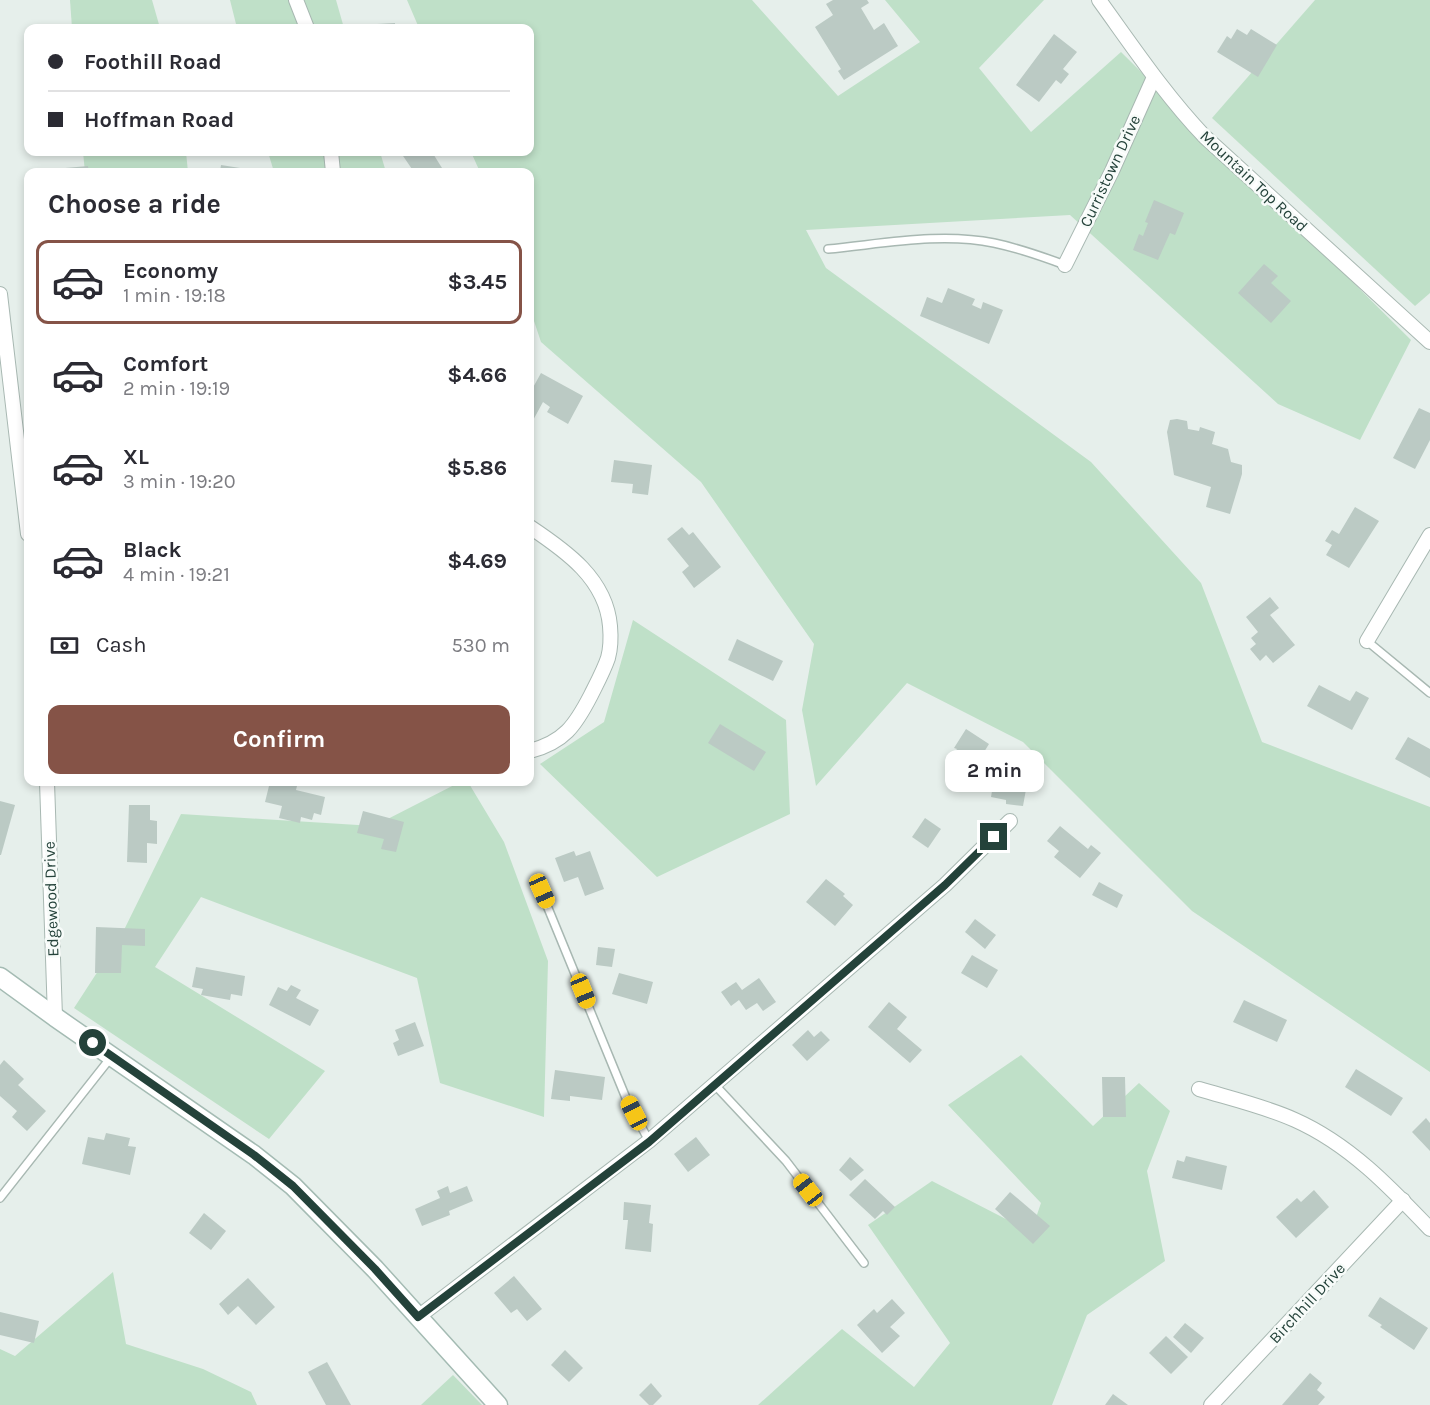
<!DOCTYPE html>
<meta charset="utf-8">
<style>
body{margin:0;font-family:Karla,sans-serif;background:#f7f7f7;color:#2b2b33;height:100vh;display:flex;flex-direction:column;font-size:22px;white-space:nowrap}
*{box-sizing:border-box;margin:0}
p{font-size:20px;color:#7c7c81}
.icon{flex:none;width:33px;height:33px;fill:none;stroke:currentColor;stroke-width:2;stroke-linecap:round;stroke-linejoin:round}
.map{position:relative;flex:1;overflow:hidden}
.panel{position:absolute;left:24px;top:168px;width:510px;height:618px;display:flex;flex-direction:column;background:#fff;border-radius:12px;box-shadow:0 3px 9px #0003}
.panel>*{flex:none}
.banner{position:absolute;left:24px;top:24px;width:510px;height:132px;border-radius:12px;box-shadow:0 3px 9px #0003;display:grid;align-content:center;height:132px;padding:0 24px;background:#fff}
.end{position:absolute;width:27px;height:27px;margin:-14px;border:8px solid #24423a;background:#fff;box-shadow:0 0 0 3px #fff}
.from{border-radius:50%}
.bubble{position:absolute;height:42px;border-radius:12px;background:#fff;box-shadow:0 3px 9px #0003;font-size:20px;font-weight:700;line-height:42px;text-align:center}
.car{position:absolute;width:18px;height:36px;margin:-18px -9px;border-radius:8px;box-shadow:0 0 4px 2px #0007;background:linear-gradient(#f5c518 24%,#345 0 40%,#f5c518 0 76%,#345 0 86%,#f5c518 0)}
.banner b{display:flex;align-items:center;gap:21px;height:57px;font-size:22px}
.banner b+b{border-top:2px solid #e1e1e2}
.banner i{width:15px;height:15px;background:#2b2b33}
ul{padding:0;list-style:none}
li{display:flex;align-items:center;gap:18px;height:84px;margin:0 12px 9px;padding:0 12px;border:3px solid transparent;border-radius:12px}
li div{flex:1}
li b{display:block;font-size:22px}
li em{font-style:normal;font-weight:700}
li.selected{border-color:#855347}
li>.icon{width:54px;height:54px;stroke-width:1.5}
h2{padding:0 24px;font-size:27px;line-height:72px}
.pay{display:flex;align-items:center;gap:15px;height:66px;padding:0 24px;font-size:22px}
.pay p{margin-inline-start:auto}
.button{display:flex;gap:12px;margin-top:auto;padding:12px 24px}
.button a{flex:1;height:69px;border-radius:12px;background:#855347;color:#fff;font-size:24px;font-weight:700;line-height:69px;text-align:center}
.map>svg:first-child{display:block}
.green{fill:#bfe0c8}
.building{fill:#bbcac4}
.lines{fill:none;stroke-linecap:round;stroke-linejoin:round}
.lane-casing{stroke:#a8b8b2;stroke-width:10}
.street-casing{stroke:#a8b8b2;stroke-width:16}
.secondary-casing{stroke:#a4bbb3;stroke-width:21}
.lane{stroke:#fff;stroke-width:7}
.street{stroke:#fff;stroke-width:14}
.secondary{stroke:#fff;stroke-width:18}
.route{stroke:#24423a;stroke-width:8}
.labels{text-anchor:middle;dominant-baseline:central;stroke-width:5;stroke-linejoin:round;paint-order:stroke}
.street-label{font-size:16px;fill:#24423a;stroke:#f7fbf9}
</style>
<div class="map">
<svg width="1430" height="1405" viewBox="0 0 1430 1405">
<rect width="100%" height="100%" fill="#e6efeb"/>
<g class="green">
<path d="M70 0H152L160 28H72Z"/>
<path d="M230 0H336L344 28H237Z"/>
<path d="M407 0H752L838 96 920 42 885 0H1044L979 68 1031 132 1121 52 1411 340 1360 440 1278 404 1070 215 806 230 826 268 1091 462 1201 583 1262 742 1430 807V1072L1192 911 1023 742 907 683 816 786 802 710 814 644 701 482 541 342 530 309V172H480L471 152H530V28H419Z"/>
<path d="M1315 0H1430V293L1415 306 1212 118Z"/>
<path d="M83 152H186L188 172H85Z"/>
<path d="M268 152H380L386 172H274Z"/>
<path d="M633 620 786 720 790 814 657 877 540 764 604 722Z"/>
<path d="M460 782H468L504 842 548 961 544 1117 440 1083 417 978 201 897 155 967 325 1071 269 1139 74 1008 122 934 181 814 374 826Z"/>
<path d="M1021 1055 1093 1126 1139 1083 1170 1111 1147 1171 1165 1261 1087 1315 1052 1405H758L842 1329 914 1387 950 1343 868 1225 932 1181 1031 1232 1041 1203 948 1105Z"/>
<path d="M113 1272 126 1344 203 1369 251 1392 257 1405H0V1349L15 1356Z"/>
<path d="M453 1375 482 1405H421Z"/>
</g>
<g class="building">
<path d="M833 0H867L869 3 861 8 874 30 884 23 898 46 844 80 838 71 841 69 815 27 833 15 826 4Z"/>
<path d="M395 23V28H377V24Z"/>
<path d="M1237 29 1247 35 1251 29 1277 45 1258 77 1217 52 1227 36 1231 39Z"/>
<path d="M1054 34 1077 52 1063 69 1069 74 1061 84 1056 80 1039 102 1016 85Z"/>
<path d="M393 152H432L442 168 435 172H414L401 153 396 156Z"/>
<path d="M221 165 240 168 239 172H220Z"/>
<path d="M88 166 89 172H54V169Z"/>
<path d="M1154 200 1184 213 1175 235 1170 233 1158 260 1133 250 1139 234 1143 236 1148 223 1145 222Z"/>
<path d="M1264 264 1278 276 1271 283 1291 301 1271 323 1238 293Z"/>
<path d="M948 288 975 299 972 305 981 309 983 302 1003 310 989 344 920 316 927 297 942 303Z"/>
<path d="M541 373 583 396 568 424 547 412 550 407 543 402 531 424 530 423V393Z"/>
<path d="M1419 408 1430 413V440L1415 469 1393 458Z"/>
<path d="M1177 419 1187 421 1188 429 1199 431 1200 427 1215 432 1212 444 1228 449 1231 462 1242 465V474L1230 514 1206 507 1211 487 1174 475 1167 432 1170 420Z"/>
<path d="M614 460 652 465 648 495 632 493 633 484 611 482Z"/>
<path d="M1355 507 1379 521 1349 568 1326 555 1332 545 1325 541 1332 530 1339 534Z"/>
<path d="M682 527 689 535 693 532 721 567 694 588 682 572 689 566 667 539Z"/>
<path d="M1270 597 1279 608 1270 615 1295 645 1273 663 1266 655 1260 661 1250 649 1256 644 1251 638 1258 632 1246 617Z"/>
<path d="M737 639 783 661 773 681 728 660Z"/>
<path d="M1319 685 1350 701 1356 691 1369 698 1352 730 1307 706Z"/>
<path d="M720 724 766 752 754 771 708 743Z"/>
<path d="M966 729 989 744 979 760 993 769 981 788 953 770 958 762 951 758 957 749 954 748Z"/>
<path d="M1408 737 1430 749V778L1395 759Z"/>
<path d="M994 779 1027 784 1023 806 1006 804V800L991 797Z"/>
<path d="M263 782H298L296 790 325 797 321 815 314 813 312 820 301 817 300 823 279 818 282 806 265 802 269 786 263 784Z"/>
<path d="M0 801 15 805 1 855H0Z"/>
<path d="M129 805H150V820L157 821V844L147 843V863L127 862Z"/>
<path d="M363 811 404 822 396 852 381 849 384 839 357 833Z"/>
<path d="M925 818 941 829 928 848 912 837Z"/>
<path d="M1060 826 1088 849 1091 845 1101 853 1080 878 1054 857 1059 851 1047 841Z"/>
<path d="M574 851 576 856 590 851 604 889 585 896 578 877 564 882 555 858Z"/>
<path d="M826 879 845 894 843 896 853 905 835 926 806 902Z"/>
<path d="M1099 882 1123 895 1117 908 1092 895Z"/>
<path d="M975 919 996 935 985 949 965 932Z"/>
<path d="M96 927 145 929V946L122 945 121 973H95Z"/>
<path d="M598 947 615 949 612 967 596 965Z"/>
<path d="M972 955 998 970 987 988 961 973Z"/>
<path d="M196 967 245 976 242 996 231 994 230 1000 201 995 203 989 192 987Z"/>
<path d="M619 973 653 982 647 1004 612 994Z"/>
<path d="M759 978 776 1002 763 1011 757 1003 746 1010 739 1000 731 1006 721 992 736 982 742 990Z"/>
<path d="M291 985 301 990 296 998 319 1010 310 1026 269 1005 278 987 287 991Z"/>
<path d="M1244 1000 1287 1020 1277 1042 1233 1022Z"/>
<path d="M889 1002 907 1017 897 1029 922 1050 910 1063 868 1027Z"/>
<path d="M415 1022 424 1046 398 1056 393 1043 399 1040 395 1030Z"/>
<path d="M808 1030 814 1037 821 1031 830 1040 807 1061 792 1045Z"/>
<path d="M4 1060 24 1079 18 1085 46 1111 27 1131 12 1117 17 1111 0 1096V1065Z"/>
<path d="M1356 1069 1403 1098 1391 1116 1345 1087Z"/>
<path d="M555 1070 605 1077 602 1100 570 1096V1101L551 1099Z"/>
<path d="M1102 1077H1125L1126 1117H1103Z"/>
<path d="M1426 1118 1430 1123V1151L1412 1132Z"/>
<path d="M106 1133 130 1138 128 1146 136 1147 130 1175 82 1164 88 1137 104 1140Z"/>
<path d="M696 1137 710 1155 688 1172 674 1154Z"/>
<path d="M1186 1156 1227 1166 1222 1190 1172 1178 1177 1160 1184 1162Z"/>
<path d="M850 1157 864 1170 851 1181 839 1170Z"/>
<path d="M865 1179 895 1207 887 1215 883 1211 875 1219 849 1195Z"/>
<path d="M448 1186 450 1193 467 1186 473 1201 449 1211 450 1215 422 1226 415 1209 440 1198 437 1191Z"/>
<path d="M1314 1190 1329 1207 1296 1238 1276 1217 1297 1198 1301 1202Z"/>
<path d="M1010 1192 1050 1226 1033 1244 995 1209Z"/>
<path d="M624 1202 651 1205 649 1223 653 1224 651 1252 625 1249 628 1220H623Z"/>
<path d="M204 1213 226 1231 211 1250 189 1233Z"/>
<path d="M514 1276 542 1309 527 1321 517 1309 511 1313 494 1293Z"/>
<path d="M248 1278 275 1307 256 1325 238 1306 228 1315 219 1304Z"/>
<path d="M1380 1297 1428 1328 1414 1350 1380 1327 1382 1325 1368 1316Z"/>
<path d="M892 1299 905 1313 890 1327 900 1336 882 1353 857 1325 874 1309 877 1313Z"/>
<path d="M0 1312 39 1321 34 1343 0 1335Z"/>
<path d="M1185 1323 1204 1338 1191 1353 1173 1337Z"/>
<path d="M1166 1336 1188 1357 1171 1374 1149 1353Z"/>
<path d="M565 1350 583 1368 569 1382 551 1365Z"/>
<path d="M327 1362 351 1405H326L308 1372Z"/>
<path d="M1310 1373 1322 1383 1317 1390 1325 1397 1318 1405H1282Z"/>
<path d="M651 1383 662 1396 653 1405H649L639 1395Z"/>
<path d="M1113 1394 1128 1405H1105Z"/>
</g>
<g class="lines">
<g class="lane-casing">
<g id="lane">
<path d="M828 249C882 244 940 232 994 243 1018 248 1041 256 1065 265"/>
<path d="M1367 641 1430 693"/>
<path d="M541 891 626 1098 649 1141"/>
<path d="M715 1085 786 1161 864 1263"/>
<path d="M0 1198 112 1056"/>
</g>
</g>
<g class="street-casing">
<g id="street">
<path d="M296 0 307 28"/>
<path d="M1099 0C1133 47 1165 95 1205 137L1430 342"/>
<path d="M331 152 333 172"/>
<path d="M1065 265 1112 171 1154 77"/>
<path d="M0 294 28 534"/>
<path d="M530 527C566 551 606 579 610 626 611 637 611 647 608 658 604 670 597 683 591 695 575 726 564 742 530 751"/>
<path d="M1367 641 1430 535"/>
<path d="M47 782 55 1017"/>
<path d="M1199 1089C1229 1098 1267 1107 1295 1120 1349 1144 1390 1187 1430 1229"/>
<path d="M418 1317 649 1141 945 885 1010 821"/>
<path d="M1211 1405 1403 1200"/>
</g>
</g>
<g class="secondary-casing">
<path id="secondary" d="M0 977 55 1017 254 1155 293 1186 375 1269 498 1405"/>
</g>
<use href="#lane" class="lane"/>
<use href="#street" class="street"/>
<use href="#secondary" class="secondary"/>
</g>
<g class="lines">
<path class="route" d="M93 1043 254 1155 293 1186 375 1269 418 1317 649 1142 945 885 994 837"/>
</g>
<g class="labels">
<g class="street-label">
<text transform="translate(1110 171) rotate(-65)">Curristown Drive</text>
<text transform="translate(1254 181) rotate(43)">Mountain Top Road</text>
<text transform="translate(51 899) rotate(-92)">Edgewood Drive</text>
<text transform="translate(1307 1303) rotate(-47)">Birchhill Drive</text>
</g>
</g>
</svg>
<i class="end from" style="left:93px;top:1043px"></i>
<i class="end" style="left:994px;top:837px"></i>
<div class="bubble" style="left:945px;top:750px;width:99px">2 min</div>
<i class="car" style="left:542px;top:891px;rotate:156deg"></i>
<i class="car" style="left:583px;top:991px;rotate:158deg"></i>
<i class="car" style="left:634px;top:1113px;rotate:333deg"></i>
<i class="car" style="left:808px;top:1190px;rotate:322deg"></i>
<div class="banner">
<b><i class="from"></i>Foothill Road</b>
<b><i></i>Hoffman Road</b>
</div>
<section class="panel">
<h2>Choose a ride</h2>
<ul>
<li class="selected"><svg class="icon" aria-label="car" viewBox="0 0 24 24"><path d="M5 17H2v-5l4-1 3-4h7l3 4 3 1v5h-3M9 17h6M6 11h13"/><circle cx="7" cy="17" r="2"/><circle cx="17" cy="17" r="2"/></svg><div><b>Economy</b><p>1 min · 19:18</p></div><em>$3.45</em></li>
<li><svg class="icon" aria-label="car" viewBox="0 0 24 24"><path d="M5 17H2v-5l4-1 3-4h7l3 4 3 1v5h-3M9 17h6M6 11h13"/><circle cx="7" cy="17" r="2"/><circle cx="17" cy="17" r="2"/></svg><div><b>Comfort</b><p>2 min · 19:19</p></div><em>$4.66</em></li>
<li><svg class="icon" aria-label="car" viewBox="0 0 24 24"><path d="M5 17H2v-5l4-1 3-4h7l3 4 3 1v5h-3M9 17h6M6 11h13"/><circle cx="7" cy="17" r="2"/><circle cx="17" cy="17" r="2"/></svg><div><b>XL</b><p>3 min · 19:20</p></div><em>$5.86</em></li>
<li><svg class="icon" aria-label="car" viewBox="0 0 24 24"><path d="M5 17H2v-5l4-1 3-4h7l3 4 3 1v5h-3M9 17h6M6 11h13"/><circle cx="7" cy="17" r="2"/><circle cx="17" cy="17" r="2"/></svg><div><b>Black</b><p>4 min · 19:21</p></div><em>$4.69</em></li>
</ul>
<div class="pay"><svg class="icon" aria-label="cash" viewBox="0 0 24 24"><path d="M3 7h18v10H3z"/><circle cx="12" cy="12" r="2"/></svg>Cash<p>530 m</p></div>
<div class="button"><a>Confirm</a></div>
</section>
</div>
